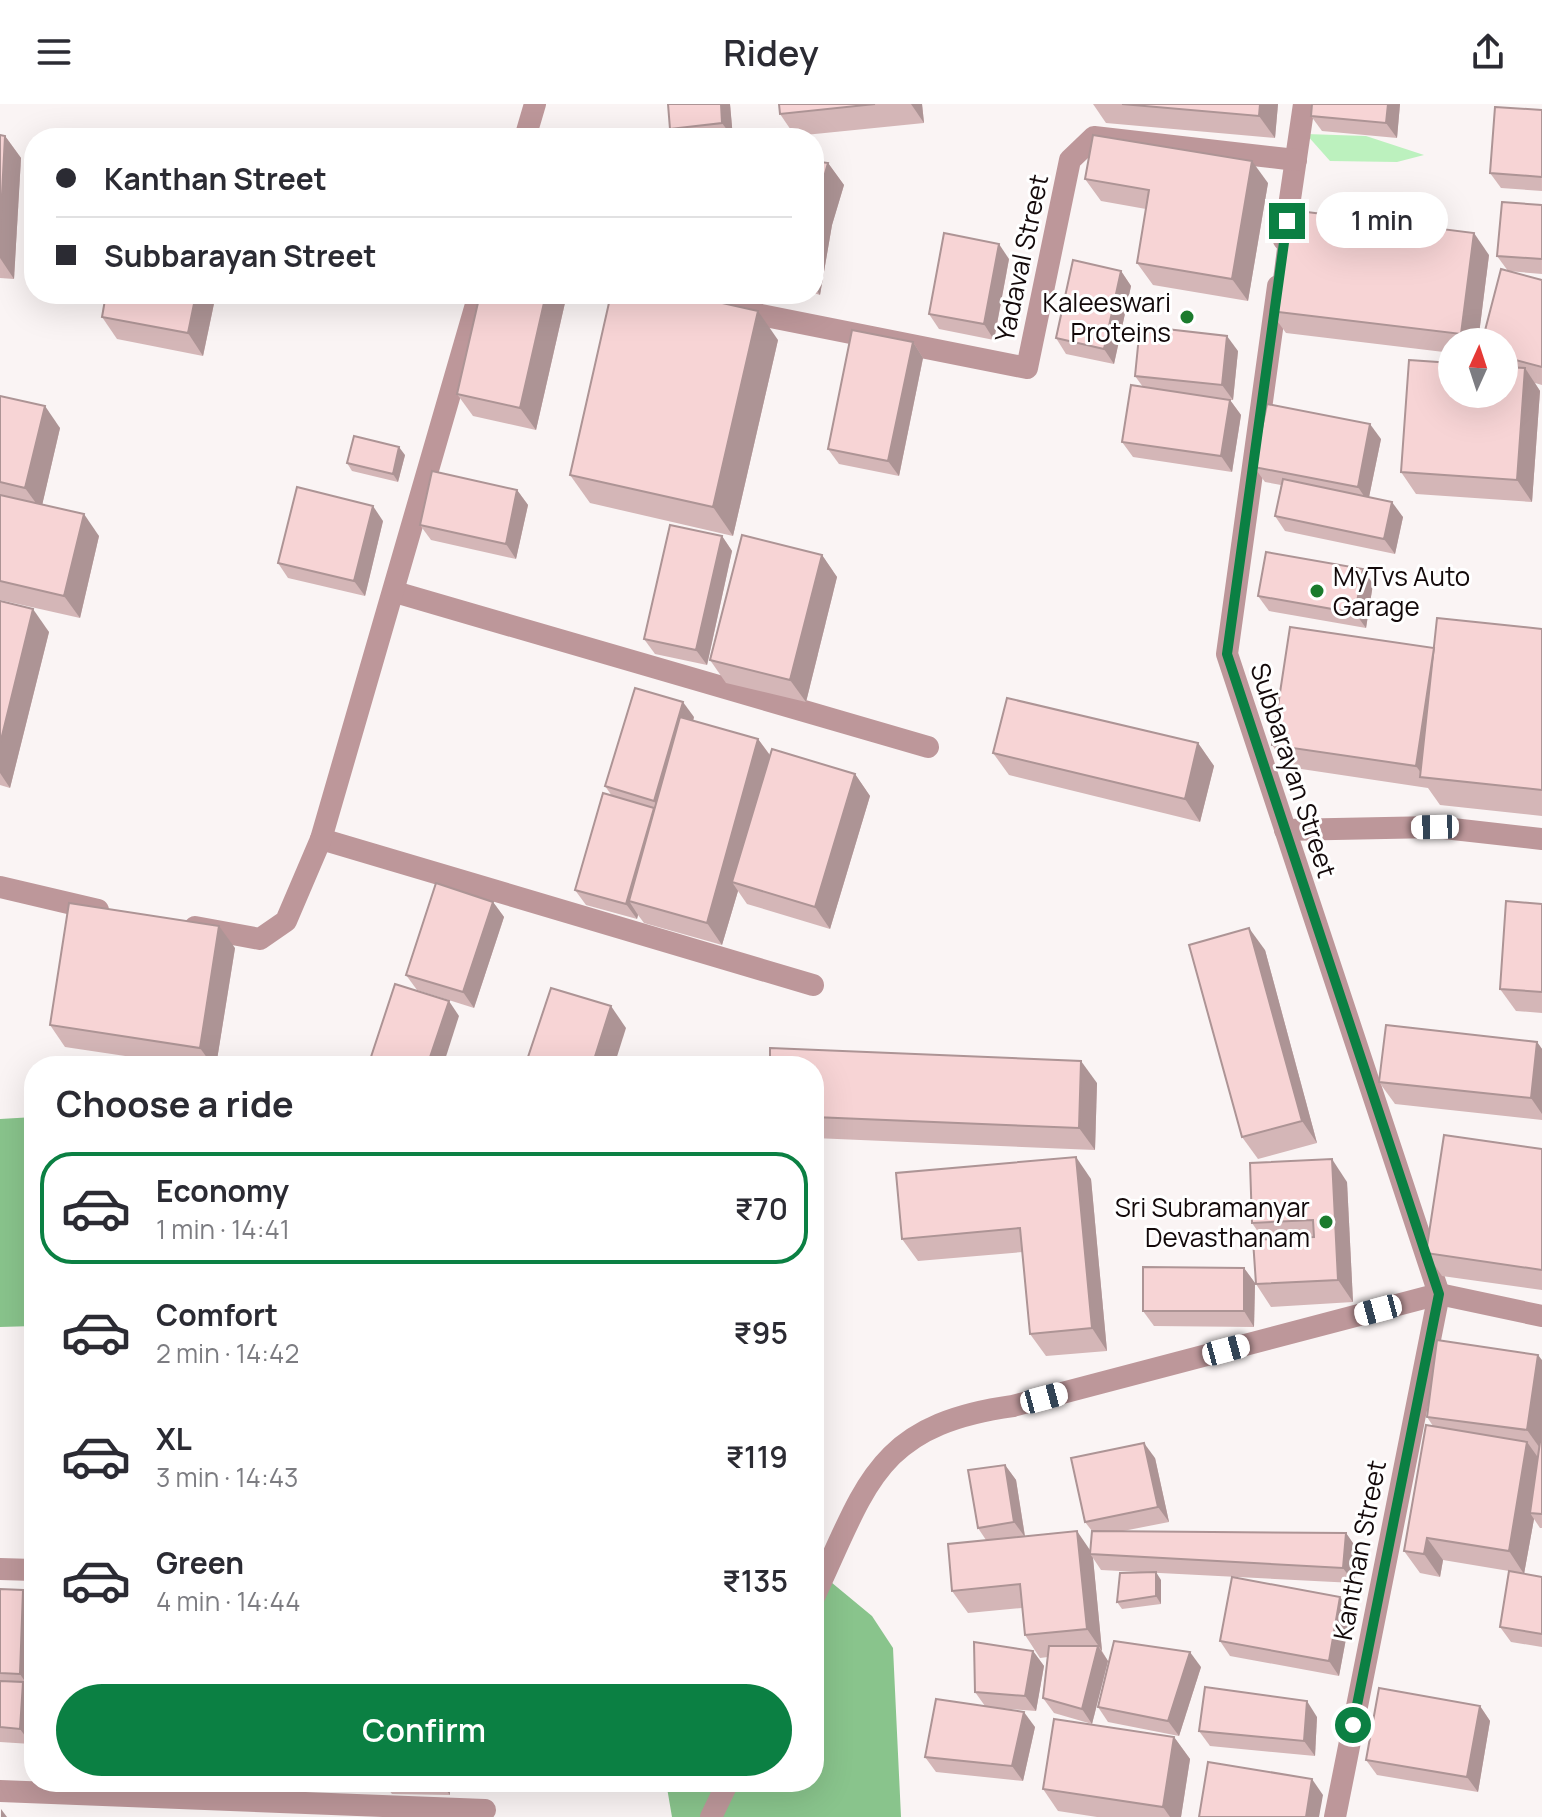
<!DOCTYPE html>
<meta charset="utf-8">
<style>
body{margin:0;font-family:Manrope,sans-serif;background:#f7f7f7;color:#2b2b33;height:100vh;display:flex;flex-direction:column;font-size:30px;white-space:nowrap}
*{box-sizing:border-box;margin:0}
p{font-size:26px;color:#7c7c81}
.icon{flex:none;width:44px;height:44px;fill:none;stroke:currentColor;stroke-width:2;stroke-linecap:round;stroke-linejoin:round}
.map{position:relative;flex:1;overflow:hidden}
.panel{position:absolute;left:24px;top:952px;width:800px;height:736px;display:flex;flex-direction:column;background:#fff;border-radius:32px;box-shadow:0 8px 32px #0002}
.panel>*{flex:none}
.guide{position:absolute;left:24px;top:24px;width:800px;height:176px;border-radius:32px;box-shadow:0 8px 32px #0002;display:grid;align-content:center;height:176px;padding:0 32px;background:#fff}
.needle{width:52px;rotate:3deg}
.buttons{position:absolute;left:1438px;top:224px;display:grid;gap:16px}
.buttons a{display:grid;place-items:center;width:80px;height:80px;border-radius:50%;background:#fff;box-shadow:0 8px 32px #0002;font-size:40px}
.end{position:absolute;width:36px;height:36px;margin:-18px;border:10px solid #0b8043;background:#fff;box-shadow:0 0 0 4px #fff}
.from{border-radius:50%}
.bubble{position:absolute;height:56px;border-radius:28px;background:#fff;box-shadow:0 8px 32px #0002;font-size:26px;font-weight:600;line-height:56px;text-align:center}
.car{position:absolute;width:24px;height:48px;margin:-24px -12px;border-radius:10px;box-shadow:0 0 6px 2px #0007;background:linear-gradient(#fff 24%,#345 0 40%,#fff 0 76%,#345 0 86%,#fff 0)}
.guide b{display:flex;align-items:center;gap:28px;height:76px;font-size:30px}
.guide b+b{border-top:2px solid #e1e1e2}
.guide i{width:20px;height:20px;background:#2b2b33}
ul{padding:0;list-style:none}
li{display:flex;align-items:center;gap:24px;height:112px;margin:0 16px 12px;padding:0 16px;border:4px solid transparent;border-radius:32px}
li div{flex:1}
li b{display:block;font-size:30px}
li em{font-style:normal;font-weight:600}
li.selected{border-color:#0b8043}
li>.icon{width:72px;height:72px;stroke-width:1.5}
h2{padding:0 32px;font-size:36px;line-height:96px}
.cta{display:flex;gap:16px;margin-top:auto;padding:16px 32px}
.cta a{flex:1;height:92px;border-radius:48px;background:#0b8043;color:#fff;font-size:32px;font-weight:600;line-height:92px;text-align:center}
header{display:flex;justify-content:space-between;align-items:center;height:104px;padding:0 32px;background:#fff;font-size:36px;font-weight:600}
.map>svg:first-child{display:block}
.green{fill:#bcf1be}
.water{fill:#89c48c}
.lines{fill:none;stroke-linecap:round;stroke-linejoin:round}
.minor{stroke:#bd979a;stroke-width:22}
.wall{fill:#d4b6b7}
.shaded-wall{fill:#ad9495}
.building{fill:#f7d4d5;stroke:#ad9495;stroke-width:2}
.route{stroke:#0b8043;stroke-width:10}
.poi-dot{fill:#1b7b2d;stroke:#fff;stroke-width:3}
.labels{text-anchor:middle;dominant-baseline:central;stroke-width:6;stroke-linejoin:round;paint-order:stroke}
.street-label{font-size:26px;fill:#13090a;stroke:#fff}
.poi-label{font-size:26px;fill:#13090a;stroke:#fff;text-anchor:end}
</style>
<header><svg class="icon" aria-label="menu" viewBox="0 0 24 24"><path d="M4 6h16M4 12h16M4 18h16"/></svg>Ridey<svg class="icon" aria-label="share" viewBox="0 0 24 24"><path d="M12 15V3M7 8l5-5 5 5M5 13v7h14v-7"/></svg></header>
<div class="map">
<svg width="1542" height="1713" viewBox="0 0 1542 1713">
<rect width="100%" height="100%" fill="#faf4f4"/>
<path class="green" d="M1306 30 1366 32 1424 51 1397 58 1330 57Z"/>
<g class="water">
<path d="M34 1013V1222L0 1223V1015Z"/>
<path d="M814 1464 872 1512 893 1544 901 1713H672L666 1678H814Z"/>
</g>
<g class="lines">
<g class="minor">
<path d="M525 34 535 0"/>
<path d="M1284 136 1304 0"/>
<path d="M1278 182 1227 550 1439 1190 1335 1713"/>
<path d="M731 205 1027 264 1070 56 1094 33 1296 56"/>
<path d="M395 488 928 643"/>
<path d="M1285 726 1435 723 1542 735"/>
<path d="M321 735 813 881"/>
<path d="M0 783 98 806"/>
<path d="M195 823 260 835 286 817 321 735 479 190"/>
<path d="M0 1465 34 1466"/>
<path d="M814 1493C867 1380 876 1321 1013 1302L1439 1190 1542 1212"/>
<path d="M0 1687 485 1706"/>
<path d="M711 1713 728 1678"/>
</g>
</g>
<g class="wall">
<path d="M730 0 733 34H676L670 25Z"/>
<path d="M779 0H922L924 19 795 32 780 10Z"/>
<path d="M1093 0H1278L1275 34 1106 19Z"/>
<path d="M1400 0 1397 34 1322 27 1311 12Z"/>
<path d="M1542 6V87L1501 84 1490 69Z"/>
<path d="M0 31 5 32 21 54 14 175 0 174Z"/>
<path d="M814 57 828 59 844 81 832 121 820 191 814 189Z"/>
<path d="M1085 75 1268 79 1248 197 1153 181 1137 159 1146 105 1101 97Z"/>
<path d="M1542 101V170L1508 167 1497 152Z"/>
<path d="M1489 151 1478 238H1452V249L1286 229 1270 207Z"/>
<path d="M1009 155 994 236 939 225 929 210Z"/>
<path d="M1121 167 1131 182 1114 260 1066 250 1056 234Z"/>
<path d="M1542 176V281L1535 279 1540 287 1532 398 1416 390 1401 368 1504 290V238Z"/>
<path d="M216 190 203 252 117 235 102 213Z"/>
<path d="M480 190H567L536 326 473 312 457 290Z"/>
<path d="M778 236 733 432 590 399 570 371Z"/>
<path d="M913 238 923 254 899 372 839 360 828 345Z"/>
<path d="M1238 247 1233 296H1230L1241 311 1232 368 1133 353 1122 338 1143 283 1135 272Z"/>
<path d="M0 292 60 324 42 401 99 432 80 514 0 496Z"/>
<path d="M1381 335 1369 393 1403 413 1395 450 1285 427 1275 412 1281 381 1265 378 1254 363Z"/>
<path d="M405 351 398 378 352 367 347 359Z"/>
<path d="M517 386 528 401 516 455 431 436 420 421Z"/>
<path d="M383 417 365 492 288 474 278 459Z"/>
<path d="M722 432 732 447 707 561 655 550 644 535Z"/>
<path d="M822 451 837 473 806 598 726 579 710 556Z"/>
<path d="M1373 480 1366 524 1269 507 1258 492Z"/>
<path d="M0 497 49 528 10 684 0 681Z"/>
<path d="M1542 525V712L1440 701 1428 684 1288 663 1272 641 1434 544Z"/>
<path d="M694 613 693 617 758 635 770 651 855 670 870 692 830 825 747 800 738 787 722 841 644 819 638 811 637 815 586 801 575 786 612 692 605 682Z"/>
<path d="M1198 639 1214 662 1200 718 1009 671 993 649Z"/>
<path d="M493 798 504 813 474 904 417 886 406 871Z"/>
<path d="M1542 800V909L1516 907 1500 885Z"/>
<path d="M235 844 216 962H192L65 943 50 921Z"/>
<path d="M1265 846 1317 1039 1258 1055 1242 1033Z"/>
<path d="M1537 938 1542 945V1016L1395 1000 1379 978Z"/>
<path d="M814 962 1097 979 1095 1046 814 1034Z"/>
<path d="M1542 1045V1186L1442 1172 1426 1149Z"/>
<path d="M1091 1075 1107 1247 1046 1252 1030 1230 1023 1148 918 1157 902 1135Z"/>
<path d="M1347 1078 1353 1198 1271 1203 1256 1180 1263 1135 1252 1119Z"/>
<path d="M1244 1164 1255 1179 1254 1223 1154 1222 1143 1207Z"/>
<path d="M1542 1256V1424H1540L1534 1415 1524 1470 1542 1473V1543L1511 1538 1500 1523 1509 1467 1443 1456 1440 1473 1420 1469 1404 1447 1433 1322 1427 1313Z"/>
<path d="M1155 1354 1169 1418 1123 1427 1346 1429 1357 1445 1354 1479 1101 1466 1093 1454 1102 1547 1108 1557 1092 1620 1054 1609 1043 1594 1048 1553 1040 1554 1025 1531 1022 1504 968 1509 952 1487 986 1436 978 1424 1005 1361 1016 1376 1025 1432 1090 1446 1092 1427 1085 1418Z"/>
<path d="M1161 1476V1500L1122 1505 1117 1498Z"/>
<path d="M0 1485 23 1486 33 1501 30 1585H27L33 1593 31 1640 0 1638Z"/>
<path d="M1351 1508 1339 1572 1230 1552 1220 1537Z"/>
<path d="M1033 1547 1044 1562 1036 1607 997 1604 1035 1623 1023 1677 936 1668 925 1653 985 1602 975 1588Z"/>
<path d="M1201 1563 1179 1632 1108 1618 1098 1603Z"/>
<path d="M1480 1602 1490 1617 1478 1688 1377 1671 1366 1656Z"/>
<path d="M1317 1613 1315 1652 1210 1642 1199 1627Z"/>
<path d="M1174 1633 1190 1655 1181 1713H1097L1058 1707 1043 1685Z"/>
<path d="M105 1678H244V1687L108 1682Z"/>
<path d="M383 1678H450V1691L392 1690Z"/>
</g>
<g class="shaded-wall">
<path d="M721 0H730L733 34 722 19Z"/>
<path d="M911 0H922L924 19Z"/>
<path d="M1260 0H1278L1275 34 1259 12Z"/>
<path d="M1388 0H1400L1397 34 1386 19Z"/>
<path d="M5 32 21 54 14 175 0 154V129Z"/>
<path d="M1252 57 1268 79 1248 197 1232 175Z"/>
<path d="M828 59 844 81 832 121 820 191 814 182V114L817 98Z"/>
<path d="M1474 129 1489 151 1478 238H1467L1461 230Z"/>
<path d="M999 140 1009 155 994 236 984 220Z"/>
<path d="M1121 167 1131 182 1114 260 1104 245Z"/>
<path d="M196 190H216L203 252 188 229Z"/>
<path d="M546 190H567L536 326 520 304Z"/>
<path d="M758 207 778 236 733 432 713 403Z"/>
<path d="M1227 232 1238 247 1233 296 1222 281Z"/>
<path d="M913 238 923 254 899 372 888 357Z"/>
<path d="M1525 264 1540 287 1532 398 1517 376Z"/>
<path d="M1230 296 1241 311 1232 368 1221 352Z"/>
<path d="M45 302 60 324 41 406 25 384Z"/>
<path d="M1370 320 1381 335 1368 398 1358 383Z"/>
<path d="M399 343 405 351 398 378 393 370Z"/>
<path d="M517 386 528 401 516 455 506 440Z"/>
<path d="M1392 398 1403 413 1395 450 1384 435Z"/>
<path d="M373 402 383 417 365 492 354 477Z"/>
<path d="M84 410 99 432 80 514 64 492Z"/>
<path d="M722 432 732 447 707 561 696 546Z"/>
<path d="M822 451 837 473 806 598 790 576Z"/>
<path d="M1363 465 1373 480 1366 524 1355 509Z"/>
<path d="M33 505 49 528 10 684 0 669V640Z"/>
<path d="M1435 544 1424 673 1416 662Z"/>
<path d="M683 598 694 613 665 712 654 697Z"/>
<path d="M758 635 774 657 732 778 738 787 722 841 707 819Z"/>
<path d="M1198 639 1214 662 1200 718 1185 695Z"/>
<path d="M855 670 870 692 830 825 815 803Z"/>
<path d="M654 704 629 797 638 811 637 815 626 800Z"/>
<path d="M493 798 504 813 474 904 463 888Z"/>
<path d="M219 822 235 844 216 962H213L200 944Z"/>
<path d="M1249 824 1265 846 1317 1039 1302 1017Z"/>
<path d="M449 897 459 912 443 962H427Z"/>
<path d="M611 902 626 924 614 962H592Z"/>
<path d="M1537 938 1542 945V1010L1531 994Z"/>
<path d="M1081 957 1097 979 1095 1046 1079 1024Z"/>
<path d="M1076 1053 1091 1075 1107 1247 1092 1224Z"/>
<path d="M1332 1055 1347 1078 1353 1198 1338 1176Z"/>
<path d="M1244 1164 1255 1179 1254 1223 1244 1207Z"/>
<path d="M1538 1251 1542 1256V1347L1527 1326Z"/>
<path d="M1527 1338 1542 1359 1530 1409 1534 1415 1524 1470 1509 1447Z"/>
<path d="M1144 1339 1155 1354 1169 1418 1158 1403Z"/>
<path d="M1005 1361 1016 1376 1025 1433 1014 1418Z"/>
<path d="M1077 1427 1092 1449 1090 1450 1093 1454 1102 1547 1087 1525Z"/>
<path d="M1346 1429 1357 1445 1354 1479 1343 1464Z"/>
<path d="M1427 1434 1443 1456 1440 1473 1424 1450Z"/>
<path d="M1156 1468 1161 1476V1500L1156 1492Z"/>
<path d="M23 1486 33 1501 30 1585 20 1570Z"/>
<path d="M1340 1493 1351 1508 1339 1572 1329 1557Z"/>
<path d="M1098 1542 1108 1557 1092 1620 1082 1605Z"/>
<path d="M1033 1547 1044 1562 1036 1607 1025 1592Z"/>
<path d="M1190 1548 1201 1563 1179 1632 1168 1617Z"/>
<path d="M23 1578 33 1593 31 1640 20 1625Z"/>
<path d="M1307 1597 1317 1613 1315 1652 1304 1637Z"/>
<path d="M1480 1602 1490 1617 1478 1688 1467 1673Z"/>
<path d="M1024 1608 1035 1623 1023 1677 1012 1662Z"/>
<path d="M1174 1633 1190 1655 1181 1713H1170L1163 1703Z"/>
<path d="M1312 1675 1323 1691 1319 1713H1306Z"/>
<path d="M238 1678H244V1687Z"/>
<path d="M440 1678H450V1691Z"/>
<path d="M1 1705 7 1713H1Z"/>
</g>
<g class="building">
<path d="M668 0H721L722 19 670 25Z"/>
<path d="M779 0H875L780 10Z"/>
<path d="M1122 0H1260L1259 12Z"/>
<path d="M1312 0H1388L1386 19 1311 12Z"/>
<path d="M1495 3 1542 6V73L1490 69Z"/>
<path d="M215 25 216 34H112Z"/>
<path d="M0 31 5 32 0 129Z"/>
<path d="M1093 31 1252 57 1232 175 1137 159 1149 86 1085 75Z"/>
<path d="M814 57 828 59 817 98 814 114Z"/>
<path d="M1502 98 1542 101V155L1497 152Z"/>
<path d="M1283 105 1474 129 1461 230 1270 207Z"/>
<path d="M944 129 999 140 984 220 929 210Z"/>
<path d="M1073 156 1121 167 1104 245 1056 234Z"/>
<path d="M1501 165 1542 176V263L1504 253V238H1482Z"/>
<path d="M106 190H196L188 229 102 213Z"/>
<path d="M480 190H546L520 304 457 290Z"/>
<path d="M611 190H682L758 207 713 403 570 371Z"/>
<path d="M1140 222 1227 232 1222 281 1135 272Z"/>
<path d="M852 226 913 238 888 357 828 345Z"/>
<path d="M1409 256 1452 259V290H1504V263L1525 264 1517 376 1401 368Z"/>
<path d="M1131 281 1230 296 1221 352 1122 338Z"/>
<path d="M0 292 45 302 25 384 0 378Z"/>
<path d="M1267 300 1370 320 1358 383 1254 363Z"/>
<path d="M354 332 399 343 393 370 347 359Z"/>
<path d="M432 367 517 386 506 440 420 421Z"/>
<path d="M1283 375 1392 398 1384 435 1275 412Z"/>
<path d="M297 383 373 402 354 477 278 459Z"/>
<path d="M0 391 84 410 64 492 0 477Z"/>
<path d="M670 421 722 432 696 546 644 535Z"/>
<path d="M742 431 822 451 790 576 710 556Z"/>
<path d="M1266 448 1363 465 1355 509 1258 492Z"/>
<path d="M0 497 33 505 0 640Z"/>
<path d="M1437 514 1542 525V686L1420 673Z"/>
<path d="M1290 523 1434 544 1416 662 1272 641Z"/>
<path d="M635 584 683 598 654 697 605 682Z"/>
<path d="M1007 594 1198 639 1185 695 993 649Z"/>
<path d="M680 613 758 635 707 819 629 797Z"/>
<path d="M772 645 855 670 815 803 732 778Z"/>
<path d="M603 689 654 704 626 800 575 786Z"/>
<path d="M436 779 493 798 463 888 406 871Z"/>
<path d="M1506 797 1542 800V888L1500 885Z"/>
<path d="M69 799 219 822 200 944 50 921Z"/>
<path d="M1249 824 1302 1017 1242 1033 1189 841Z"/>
<path d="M395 880 449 897 427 962H368Z"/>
<path d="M551 884 611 902 592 962H525Z"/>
<path d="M1386 921 1537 938 1531 994 1379 978Z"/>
<path d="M770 944 1081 957 1079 1024 814 1013V962H770Z"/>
<path d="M1444 1031 1542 1045V1166L1426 1149Z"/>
<path d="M1076 1053 1092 1224 1030 1230 1020 1124 902 1135 896 1069Z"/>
<path d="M1332 1055 1338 1176 1256 1180 1253 1136 1314 1133 1313 1116 1252 1119 1250 1059Z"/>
<path d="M1143 1163 1244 1164V1207H1143Z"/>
<path d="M1437 1236 1538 1251 1527 1326 1427 1313Z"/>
<path d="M1426 1321 1527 1338 1509 1447 1427 1434 1424 1450 1404 1447Z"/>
<path d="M1540 1338H1542V1410L1530 1409Z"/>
<path d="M1144 1339 1158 1403 1085 1418 1071 1354Z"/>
<path d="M1005 1361 1014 1418 978 1424 968 1366Z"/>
<path d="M1077 1427 1087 1525 1025 1531 1020 1480 952 1487 948 1440Z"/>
<path d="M1092 1427 1346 1429 1343 1464 1090 1450Z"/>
<path d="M1509 1467 1542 1473V1530L1500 1523Z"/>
<path d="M1156 1468V1492L1117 1498 1120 1469Z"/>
<path d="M1232 1473 1340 1493 1329 1557 1220 1537Z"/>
<path d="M0 1485 23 1486 20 1570 0 1569Z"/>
<path d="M1114 1537 1190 1548 1168 1617 1098 1603Z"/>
<path d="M974 1538 1033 1547 1025 1592 975 1588Z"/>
<path d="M1049 1542H1098L1082 1605 1043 1594Z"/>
<path d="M0 1577 23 1578 20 1625 0 1623Z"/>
<path d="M1205 1583 1307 1597 1304 1637 1199 1627Z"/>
<path d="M1379 1584 1480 1602 1467 1673 1366 1656Z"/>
<path d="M936 1595 1024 1608 1012 1662 925 1653Z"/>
<path d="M1054 1615 1174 1633 1163 1703 1043 1685Z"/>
<path d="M1208 1658 1312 1675 1306 1713H1199Z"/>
</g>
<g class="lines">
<path class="route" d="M1287 117 1227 550 1439 1190 1353 1621"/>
</g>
<g class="poi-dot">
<circle cx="1187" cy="213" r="8"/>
<circle cx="1317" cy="487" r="8"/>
<circle cx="1326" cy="1118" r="8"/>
</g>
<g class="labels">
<g class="street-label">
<text transform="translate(1021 154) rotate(-78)">Yadaval Street</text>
<text transform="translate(1294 666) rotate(72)">Subbarayan Street</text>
<text transform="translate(1359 1446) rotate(-79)">Kanthan Street</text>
</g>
<g class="poi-label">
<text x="1171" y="198">Kaleeswari<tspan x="1171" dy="30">Proteins</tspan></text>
<text x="1333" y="472" text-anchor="start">MyTvs Auto<tspan x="1333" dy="30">Garage</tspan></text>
<text x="1310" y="1103">Sri Subramanyar<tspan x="1310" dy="30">Devasthanam</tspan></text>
</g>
</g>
</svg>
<div class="buttons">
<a><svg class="needle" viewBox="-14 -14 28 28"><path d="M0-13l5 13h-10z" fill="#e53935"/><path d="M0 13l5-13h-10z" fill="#7c7c81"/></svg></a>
</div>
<i class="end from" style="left:1353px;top:1621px"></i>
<i class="end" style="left:1287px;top:117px"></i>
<div class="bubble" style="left:1316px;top:88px;width:132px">1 min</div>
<i class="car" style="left:1435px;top:723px;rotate:269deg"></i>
<i class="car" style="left:1378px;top:1206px;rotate:255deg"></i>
<i class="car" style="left:1226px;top:1246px;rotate:75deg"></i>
<i class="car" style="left:1044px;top:1294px;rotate:75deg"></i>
<div class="guide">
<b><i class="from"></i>Kanthan Street</b>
<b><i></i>Subbarayan Street</b>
</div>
<section class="panel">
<h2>Choose a ride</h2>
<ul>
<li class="selected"><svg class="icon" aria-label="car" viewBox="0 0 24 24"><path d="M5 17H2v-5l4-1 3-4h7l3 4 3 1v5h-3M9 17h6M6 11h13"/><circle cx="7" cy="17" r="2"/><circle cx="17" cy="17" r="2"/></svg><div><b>Economy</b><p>1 min · 14:41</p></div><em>₹70</em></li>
<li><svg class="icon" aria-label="car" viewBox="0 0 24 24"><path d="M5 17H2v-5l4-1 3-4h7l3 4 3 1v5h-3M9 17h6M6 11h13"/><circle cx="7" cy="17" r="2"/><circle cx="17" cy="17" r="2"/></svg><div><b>Comfort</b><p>2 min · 14:42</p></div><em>₹95</em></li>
<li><svg class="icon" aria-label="car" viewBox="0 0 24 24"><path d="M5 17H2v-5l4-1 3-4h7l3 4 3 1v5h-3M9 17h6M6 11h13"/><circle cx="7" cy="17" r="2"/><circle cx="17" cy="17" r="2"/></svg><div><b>XL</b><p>3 min · 14:43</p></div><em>₹119</em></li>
<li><svg class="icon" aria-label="car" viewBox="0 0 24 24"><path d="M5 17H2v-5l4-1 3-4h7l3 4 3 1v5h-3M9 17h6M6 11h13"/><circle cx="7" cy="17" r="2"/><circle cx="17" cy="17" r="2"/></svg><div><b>Green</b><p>4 min · 14:44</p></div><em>₹135</em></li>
</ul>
<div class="cta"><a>Confirm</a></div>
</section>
</div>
